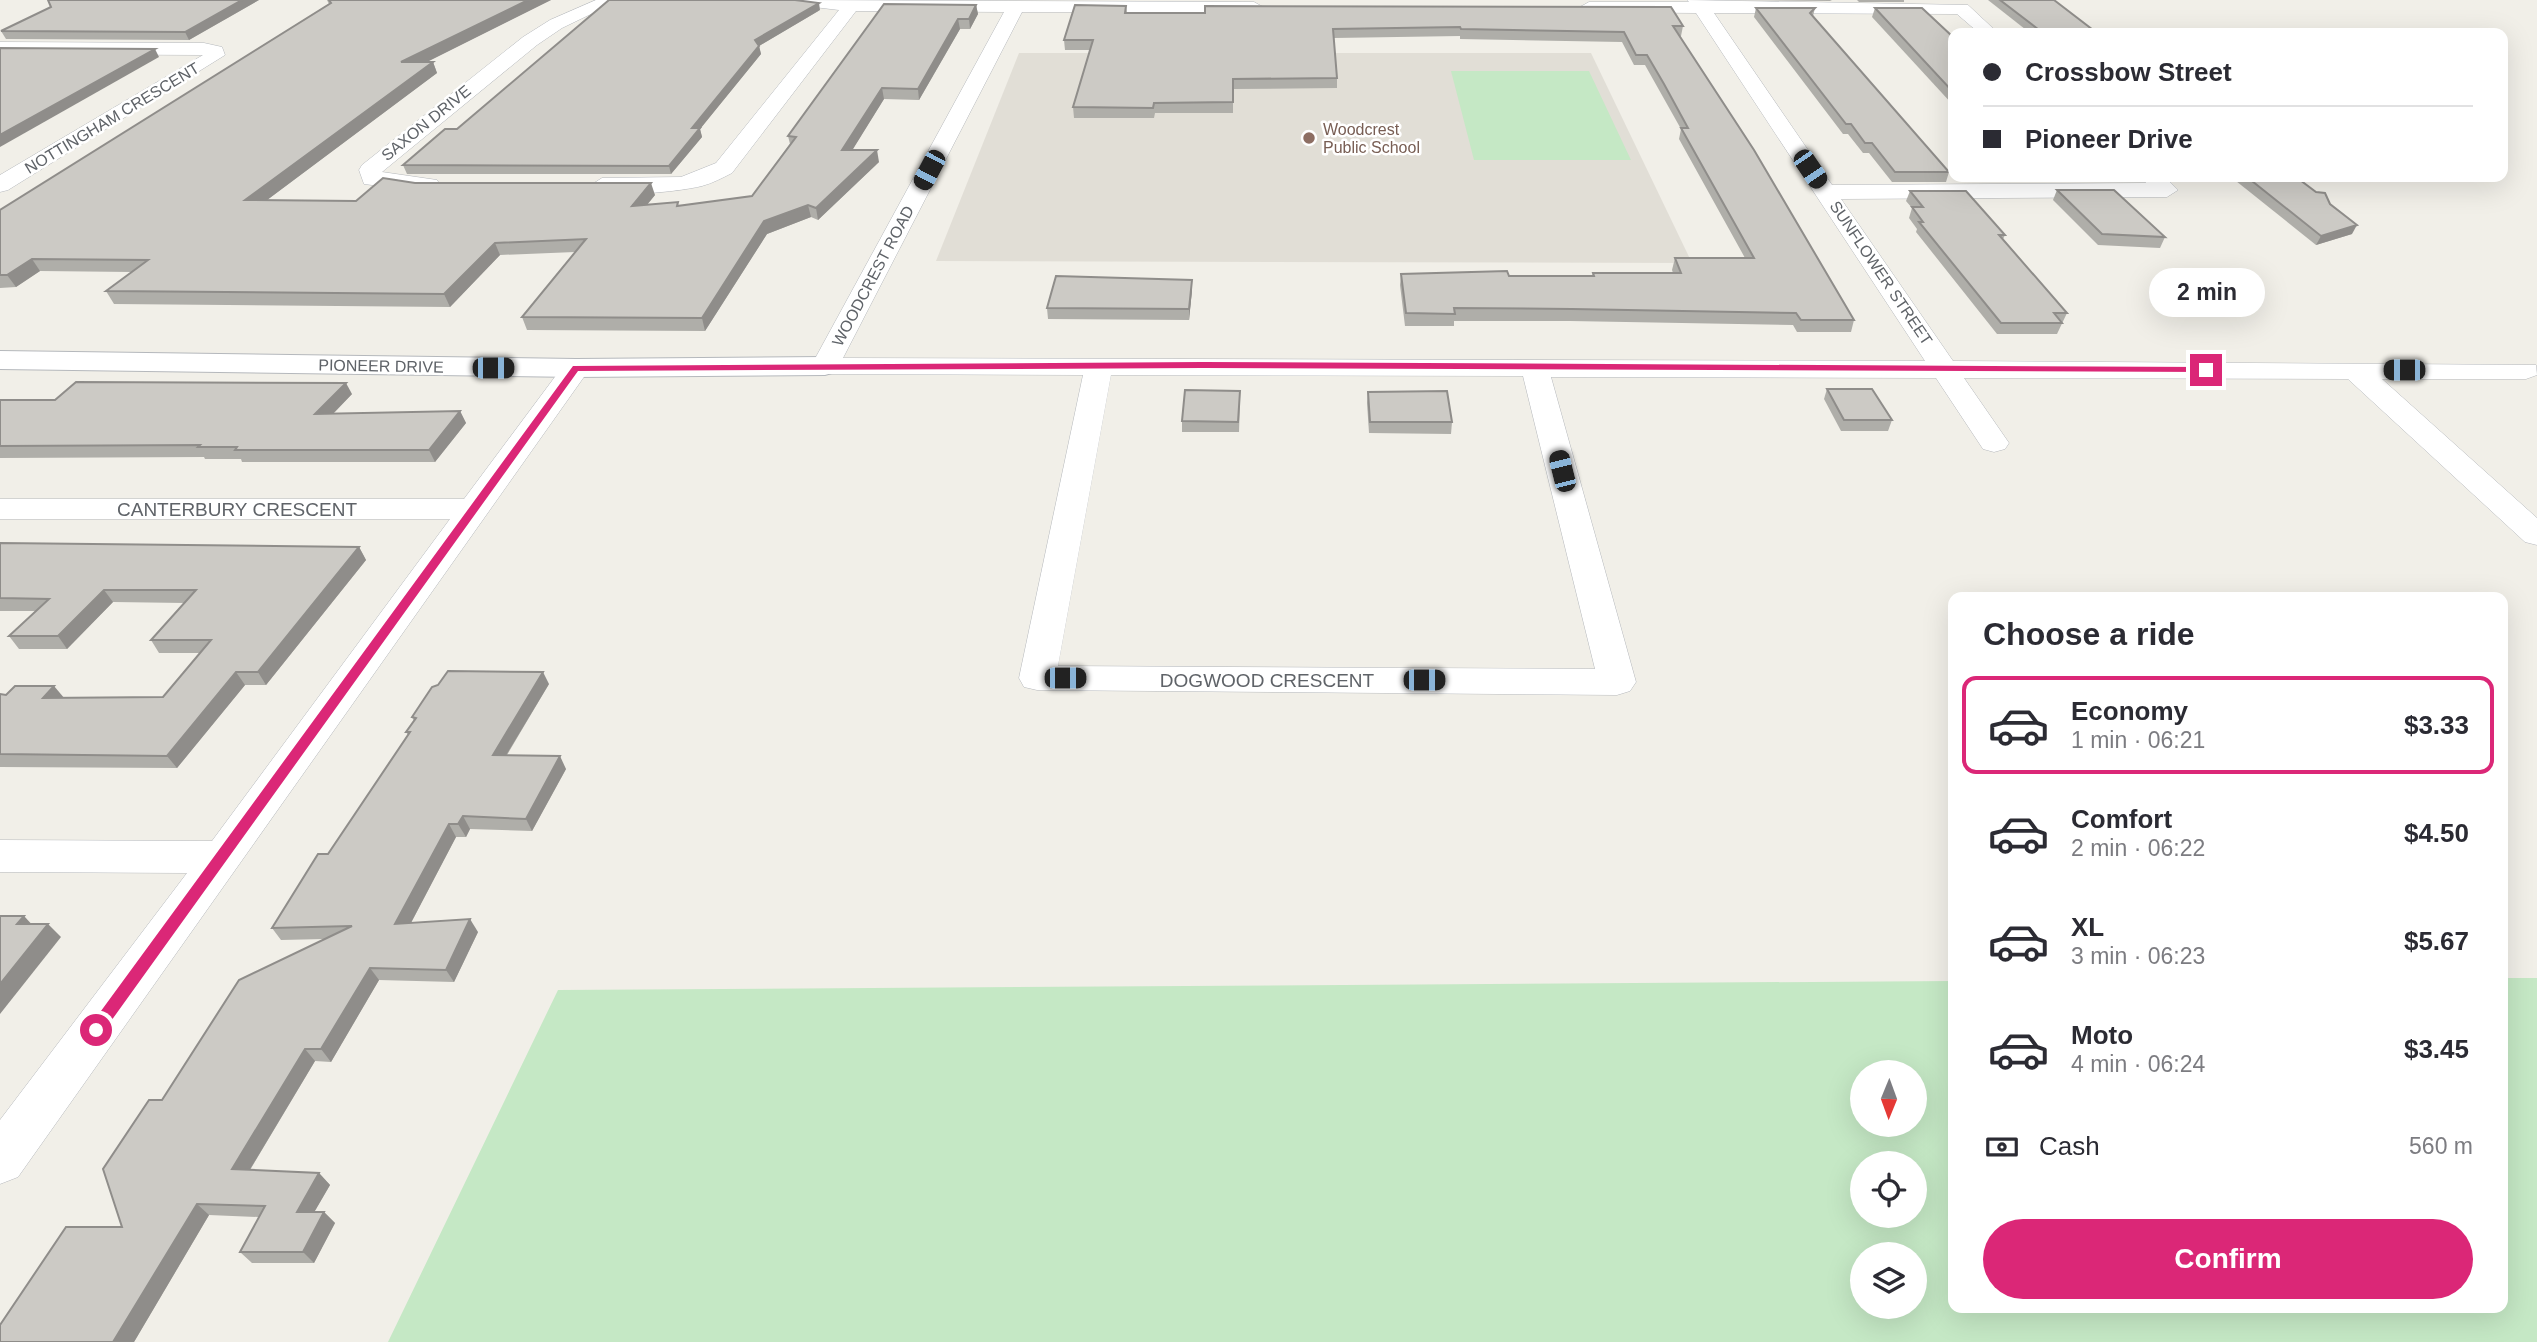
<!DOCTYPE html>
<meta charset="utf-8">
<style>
body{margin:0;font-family:Helvetica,sans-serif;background:#f7f7f7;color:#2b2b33;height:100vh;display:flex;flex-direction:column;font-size:26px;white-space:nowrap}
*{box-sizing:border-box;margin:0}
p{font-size:23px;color:#7c7c81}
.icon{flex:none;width:38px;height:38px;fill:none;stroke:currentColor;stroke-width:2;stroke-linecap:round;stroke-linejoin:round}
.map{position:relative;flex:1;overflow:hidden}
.panel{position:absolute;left:1948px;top:592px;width:560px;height:721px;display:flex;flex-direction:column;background:#fff;border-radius:14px;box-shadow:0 7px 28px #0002}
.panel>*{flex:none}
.banner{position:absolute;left:1948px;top:28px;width:560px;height:154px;border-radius:14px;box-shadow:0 7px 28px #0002;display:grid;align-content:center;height:154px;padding:0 35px;background:#fff}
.needle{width:46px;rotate:181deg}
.controls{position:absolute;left:1850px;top:1060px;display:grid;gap:14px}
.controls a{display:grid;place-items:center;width:77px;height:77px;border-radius:50%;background:#fff;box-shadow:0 7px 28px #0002;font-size:35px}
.end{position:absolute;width:32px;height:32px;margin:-16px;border:9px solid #db2777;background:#fff;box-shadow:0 0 0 4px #fff}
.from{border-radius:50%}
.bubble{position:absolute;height:49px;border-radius:24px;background:#fff;box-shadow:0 7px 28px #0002;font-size:23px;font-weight:600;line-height:49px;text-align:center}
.car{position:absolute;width:21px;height:42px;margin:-21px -10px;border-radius:9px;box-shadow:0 0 5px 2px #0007;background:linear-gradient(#222 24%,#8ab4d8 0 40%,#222 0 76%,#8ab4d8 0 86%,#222 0)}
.banner b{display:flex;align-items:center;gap:24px;height:66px;font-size:26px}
.banner b+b{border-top:2px solid #e1e1e2}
.banner i{width:18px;height:18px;background:#2b2b33}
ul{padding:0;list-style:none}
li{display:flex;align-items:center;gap:21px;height:98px;margin:0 14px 10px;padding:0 21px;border:4px solid transparent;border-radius:14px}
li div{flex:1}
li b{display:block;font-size:26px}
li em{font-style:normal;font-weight:600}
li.selected{border-color:#db2777}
li>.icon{width:63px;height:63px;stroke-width:1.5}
h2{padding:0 35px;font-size:32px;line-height:84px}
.pay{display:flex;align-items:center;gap:18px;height:77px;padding:0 35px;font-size:26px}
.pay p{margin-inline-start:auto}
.cta{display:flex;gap:14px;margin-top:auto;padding:14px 35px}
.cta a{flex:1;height:80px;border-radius:42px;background:#db2777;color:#fff;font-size:28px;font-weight:600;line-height:80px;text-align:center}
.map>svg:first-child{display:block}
.education{fill:#e1ded6}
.green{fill:#c5e8c5;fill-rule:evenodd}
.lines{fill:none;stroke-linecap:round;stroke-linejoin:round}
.minor-casing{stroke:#b5b8bc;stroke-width:1}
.tertiary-casing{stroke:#b5b8bc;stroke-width:2}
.minor{fill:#fff;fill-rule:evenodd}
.tertiary{fill:#fff;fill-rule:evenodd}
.wall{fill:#afaea9}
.shaded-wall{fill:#8f8d8a}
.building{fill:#cccac5;stroke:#8f8d8a;stroke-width:2}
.route{fill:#db2777}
.education-dot{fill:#8d6e63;stroke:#fff;stroke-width:2.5}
.labels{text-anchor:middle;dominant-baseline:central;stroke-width:5;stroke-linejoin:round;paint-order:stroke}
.far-street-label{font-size:16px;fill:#5f6368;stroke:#fff}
.far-education-label{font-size:16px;fill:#785e54;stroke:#fff;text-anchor:start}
.street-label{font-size:19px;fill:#5f6368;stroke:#fff}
</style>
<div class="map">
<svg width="2537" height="1342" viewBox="0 0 2537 1342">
<rect width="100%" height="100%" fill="#f1efe8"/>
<path class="education" d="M1019 53H1591L1692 263 936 261Z"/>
<g class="green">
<path d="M1451 71H1589L1631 160H1474Z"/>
<path d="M2503 978H2537V1342H388L558 990 1953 981V1307H2502ZM1862 1073H1914V1125H1862ZM1862 1164H1914V1216H1862ZM1862 1255H1914V1307H1862Z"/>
</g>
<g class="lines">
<g class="minor-casing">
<g id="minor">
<path d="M596 0H620L562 28 537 45 382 172 437 180 440 185 437 190 429 192 364 184 359 170 362 165 523 37 550 20Z"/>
<path d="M788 0 1254 2 1263 7 1254 12H1022L843 358 1925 361 1696 13 1589 12 1580 7 1589 2H1689L1687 0 1968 5 1998 33H1979L1957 14 1714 13 1832 185 2146 183 2141 177H2165L2178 190 2167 197 1841 199 1953 361 2536 365 2537 375 2526 379H2382L2537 518V545L2525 542 2348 379 1964 378 2009 443 2005 449 1994 452 1983 449 1936 378 1551 377 1636 682 1630 691 1617 695 1037 690 1024 687 1019 678 1083 375 825 374 815 372 811 366 1004 12 856 11 732 173C722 178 713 183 702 186 683 191 601 201 591 185L602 178 681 177 716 163 839 10 797 5ZM1111 375 1523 376 1595 669 1058 666Z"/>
<path d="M0 42 204 43 222 47 225 55 8 190 0 192V175L203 55 0 54Z"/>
<path d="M576 360 586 362 590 368 586 374 18 1177 0 1184V1120L187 873 0 872V840L212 841 450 519H0V499H464L566 362Z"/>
</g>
</g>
<g class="tertiary-casing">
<path id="tertiary" d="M0 351 576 359 825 357 835 360 840 366 835 372 825 375 576 377 0 369Z"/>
</g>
<use href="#minor" class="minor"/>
<use href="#tertiary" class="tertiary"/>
</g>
<g class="wall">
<path d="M259 0 189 40 6 39 1 31Z"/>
<path d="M327 0H551L426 62H433L437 73 267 200 356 201 415 183 655 195 647 205 679 206 752 196 790 144 788 136 976 5 978 14 970 29H960L919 100 884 99 852 150 879 162 818 220 811 217 767 234 705 331 527 330 522 317 575 252 500 255 450 307 114 304 106 291 132 272 40 271 16 287 0 288V210L329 4Z"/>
<path d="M1741 0H1832L1830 1Z"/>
<path d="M1857 0H1904V2H1859Z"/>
<path d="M1988 0H2054L2097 33H2030Z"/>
<path d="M1126 6 1127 13 1683 26 1681 36H1680L1854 320 1851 332H1797L1793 325 1570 321H1454V326H1405L1400 285 1401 274 1509 276H1592L1593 273H1673L1672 270 1675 258H1745L1679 139 1681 129 1645 65H1634L1622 42 1460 39V36L1334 38 1337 78V88L1233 89V113H1155L1154 118H1074L1073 107 1090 50H1065L1064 40Z"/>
<path d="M1756 8H1815L1813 16 1949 172 1946 182H1892L1869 153H1863L1848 134H1843L1754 17Z"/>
<path d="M1875 8 1953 37V105L1872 17Z"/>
<path d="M820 10 759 46 761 54 700 129 702 137 671 174H407L403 165 457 129Z"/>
<path d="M2030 177H2091L2090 181H2034Z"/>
<path d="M2231 177H2296L2330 204 2352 234 2316 245Z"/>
<path d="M2057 190 2165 237 2160 248 2098 245 2053 200Z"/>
<path d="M1910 191 2005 235 2003 239 2067 313 2057 334H1997L1916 232 1917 229 1909 218 1912 208 1906 201Z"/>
<path d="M1192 280V290L1189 320 1048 319 1047 308Z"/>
<path d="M1827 389 1892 420 1888 431H1841L1824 399Z"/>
<path d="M1368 392 1452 422 1451 434 1369 433 1367 403Z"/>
<path d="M352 394 333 414 460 411 466 423 435 462H242L241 459H205L204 457 0 458V400Z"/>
<path d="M1240 401 1239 432H1182V421Z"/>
<path d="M0 543 359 547 366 560 266 685H245L177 768 0 767V694L63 698 163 697 200 653H159L151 640 185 603 113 602 67 649H19L9 636 36 611H0Z"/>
<path d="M549 684 507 755 566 769 532 831 470 829 466 837H456L411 923 478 932 454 982 379 980 331 1062 315 1061 250 1170 319 1173 330 1185 314 1212H324L335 1223 314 1263H252L240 1252 259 1217 209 1215 134 1342H0L122 1227 162 1100 324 939 281 940 272 928 328 854 408 735 406 732 414 721 412 717Z"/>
</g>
<g class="shaded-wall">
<path d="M242 0H259L189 40 185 32Z"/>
<path d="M528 0H551L405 73 401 62Z"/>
<path d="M819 3 820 10 759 46 761 54 700 129 702 137 671 174 669 166 692 128 755 40Z"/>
<path d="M976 5 978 14 970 29 969 19Z"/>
<path d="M958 19 960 29 919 100 918 89Z"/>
<path d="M155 49 159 57 0 147V135Z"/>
<path d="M433 62 437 73 251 212 245 200Z"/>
<path d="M882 88 884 99 845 162 842 150Z"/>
<path d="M877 150 879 162 818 220 816 208Z"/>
<path d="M651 183 655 195 636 218 632 206Z"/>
<path d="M808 205 811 217 767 234 705 331 702 318 764 221Z"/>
<path d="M2357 225 2352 234 2316 245 2321 236Z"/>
<path d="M495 243 500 255 450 307 444 294Z"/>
<path d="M32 259 40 271 16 287 7 275Z"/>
<path d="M1192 280V290L1189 320V309Z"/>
<path d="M346 383 352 394 321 426 315 414Z"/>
<path d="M460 411 466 423 435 462 429 450Z"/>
<path d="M359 547 366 560 266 685 258 672Z"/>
<path d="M104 590 113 602 67 649 58 636Z"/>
<path d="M236 672 245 685 177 768 167 756Z"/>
<path d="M543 672 549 684 499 767 493 755Z"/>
<path d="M54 686 65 699 43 698Z"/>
<path d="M560 756 566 769 532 831 526 819Z"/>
<path d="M463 816 470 829 466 837 458 824Z"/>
<path d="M449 824 456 837 404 936 395 924Z"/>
<path d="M24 916 37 930 17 924Z"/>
<path d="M470 919 478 932 454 982 446 970Z"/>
<path d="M48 924 61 937 0 1014V984Z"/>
<path d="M370 968 379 980 331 1062 321 1049Z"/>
<path d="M305 1049 315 1061 243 1181 232 1169Z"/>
<path d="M319 1173 330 1185 308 1223 297 1212Z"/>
<path d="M197 1204 209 1215 134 1342H113Z"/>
<path d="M324 1212 335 1223 314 1263 303 1252Z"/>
</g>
<g class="building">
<path d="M48 0H242L185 32 1 31 51 7Z"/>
<path d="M329 0H528L401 62H433L245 200 356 201 383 178 415 183H651L632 206 678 202 677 206 752 196 796 137 788 136 884 4 976 5 969 19H958L918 89 882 88 842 150H877L816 208 808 205 764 221 702 318 522 317 586 239 495 243 444 294 106 291 148 260 32 259 7 275H0V210L331 3Z"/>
<path d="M609 0H795L819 3 755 40 759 46 692 128H700L669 166 403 165 445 129H457Z"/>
<path d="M2000 0H2054L2097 33H2043Z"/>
<path d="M1075 5 1126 6 1125 13H1205V6L1671 7 1683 26H1673L1754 150 1854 320H1801L1796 313 1572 309 1454 308 1455 314 1406 313 1401 274 1507 271 1509 276H1594L1593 273H1681L1675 258H1754L1681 128H1688L1664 84 1647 55H1636L1624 32 1461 29 1460 27 1333 29 1337 78 1233 79V102L1154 103 1153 108 1073 107 1093 40H1064Z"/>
<path d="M1756 8H1815L1810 13 1949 172H1895L1872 143H1865L1851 124H1846Z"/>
<path d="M1875 8H1922L1953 37V92Z"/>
<path d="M0 48 155 49 0 135Z"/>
<path d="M2247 177H2296L2316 192 2325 193 2330 204 2357 225 2321 236Z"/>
<path d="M2057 190H2114L2165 237 2102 234Z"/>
<path d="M1910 191H1966L2005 235H1999L2067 313H2054L2062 323H2001L1919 222H1923L1912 207H1923Z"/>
<path d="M1056 276 1192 280 1189 309 1047 308Z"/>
<path d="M76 382 346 383 315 414 460 411 429 450H235L237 447H198L200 445 0 446V400H55Z"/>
<path d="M1827 389H1872L1892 420H1844Z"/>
<path d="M1185 390 1240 391 1238 422 1182 421Z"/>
<path d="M1447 391 1452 422H1370L1368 392Z"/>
<path d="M0 543 359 547 258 672H236L167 756 0 754V694L6 695 15 686H54L43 698 163 697 211 640H151L196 590H104L58 636H9L49 599 0 598Z"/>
<path d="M448 671 543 672 493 755 560 756 526 819 463 816 458 824H449L395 924 470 919 446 970 370 968 321 1049H305L232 1169 319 1173 297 1212H324L303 1252H240L265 1206 197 1204 113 1342H0V1325L66 1227H122L103 1169 149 1100H162L239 980 352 926 272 928 318 854H328L410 732H406L416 718 412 717 432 687 438 685Z"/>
<path d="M0 916H24L17 924H48L0 984Z"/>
</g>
<path class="route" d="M1202 362 2206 367 2210 370 2206 372 1202 368 578 371 101 1035H90V1026L573 366Z"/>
<circle class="education-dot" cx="1309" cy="138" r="7"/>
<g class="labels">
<g class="far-street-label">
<text transform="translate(112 118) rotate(-31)">NOTTINGHAM CRESCENT</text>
<text transform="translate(426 123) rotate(-39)">SAXON DRIVE</text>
<text transform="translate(1881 273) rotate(56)">SUNFLOWER STREET</text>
<text transform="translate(873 276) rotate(-62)">WOODCREST ROAD</text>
<text transform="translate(381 366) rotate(1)">PIONEER DRIVE</text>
</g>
<g class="far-education-label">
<text x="1323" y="129">Woodcrest<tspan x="1323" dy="18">Public School</tspan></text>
</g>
<g class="street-label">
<text x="237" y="509">CANTERBURY CRESCENT</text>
<text x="1267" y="680">DOGWOOD CRESCENT</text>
</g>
</g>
</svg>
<div class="controls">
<a><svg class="needle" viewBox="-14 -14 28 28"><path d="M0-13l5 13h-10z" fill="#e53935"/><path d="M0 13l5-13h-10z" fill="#7c7c81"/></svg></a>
<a><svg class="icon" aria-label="locate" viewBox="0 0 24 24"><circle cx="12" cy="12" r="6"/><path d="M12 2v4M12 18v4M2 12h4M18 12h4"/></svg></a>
<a><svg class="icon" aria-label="layers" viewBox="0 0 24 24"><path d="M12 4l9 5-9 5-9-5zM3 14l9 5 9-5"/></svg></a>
</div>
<i class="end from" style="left:96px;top:1030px"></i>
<i class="end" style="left:2206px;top:370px"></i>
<div class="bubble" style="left:2149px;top:268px;width:116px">2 min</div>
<i class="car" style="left:1810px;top:169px;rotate:146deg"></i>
<i class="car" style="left:929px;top:170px;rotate:208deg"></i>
<i class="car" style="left:493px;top:368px;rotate:90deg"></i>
<i class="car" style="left:2404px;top:370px;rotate:270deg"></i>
<i class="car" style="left:1562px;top:471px;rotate:346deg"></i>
<i class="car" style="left:1065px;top:678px;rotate:90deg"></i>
<i class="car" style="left:1424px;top:680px;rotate:90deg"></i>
<div class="banner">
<b><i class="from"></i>Crossbow Street</b>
<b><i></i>Pioneer Drive</b>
</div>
<section class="panel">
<h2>Choose a ride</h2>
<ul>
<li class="selected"><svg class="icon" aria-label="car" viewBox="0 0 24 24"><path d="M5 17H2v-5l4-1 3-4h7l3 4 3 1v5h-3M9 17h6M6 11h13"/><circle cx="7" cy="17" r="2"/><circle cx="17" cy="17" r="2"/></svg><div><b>Economy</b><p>1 min · 06:21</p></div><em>$3.33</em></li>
<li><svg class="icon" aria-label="car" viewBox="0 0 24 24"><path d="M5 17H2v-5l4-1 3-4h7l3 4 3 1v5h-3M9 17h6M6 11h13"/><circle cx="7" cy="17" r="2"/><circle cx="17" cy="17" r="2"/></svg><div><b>Comfort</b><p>2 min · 06:22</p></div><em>$4.50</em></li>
<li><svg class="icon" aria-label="car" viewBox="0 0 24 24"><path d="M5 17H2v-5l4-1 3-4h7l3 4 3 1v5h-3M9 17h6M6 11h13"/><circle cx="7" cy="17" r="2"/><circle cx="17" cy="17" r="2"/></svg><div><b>XL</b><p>3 min · 06:23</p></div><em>$5.67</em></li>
<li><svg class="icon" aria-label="car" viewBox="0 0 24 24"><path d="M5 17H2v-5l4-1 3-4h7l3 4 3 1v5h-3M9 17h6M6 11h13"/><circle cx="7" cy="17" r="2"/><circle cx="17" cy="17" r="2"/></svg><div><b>Moto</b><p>4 min · 06:24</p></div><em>$3.45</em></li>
</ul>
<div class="pay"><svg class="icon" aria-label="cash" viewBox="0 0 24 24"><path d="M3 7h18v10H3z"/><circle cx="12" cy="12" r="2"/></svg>Cash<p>560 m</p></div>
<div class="cta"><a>Confirm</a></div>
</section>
</div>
